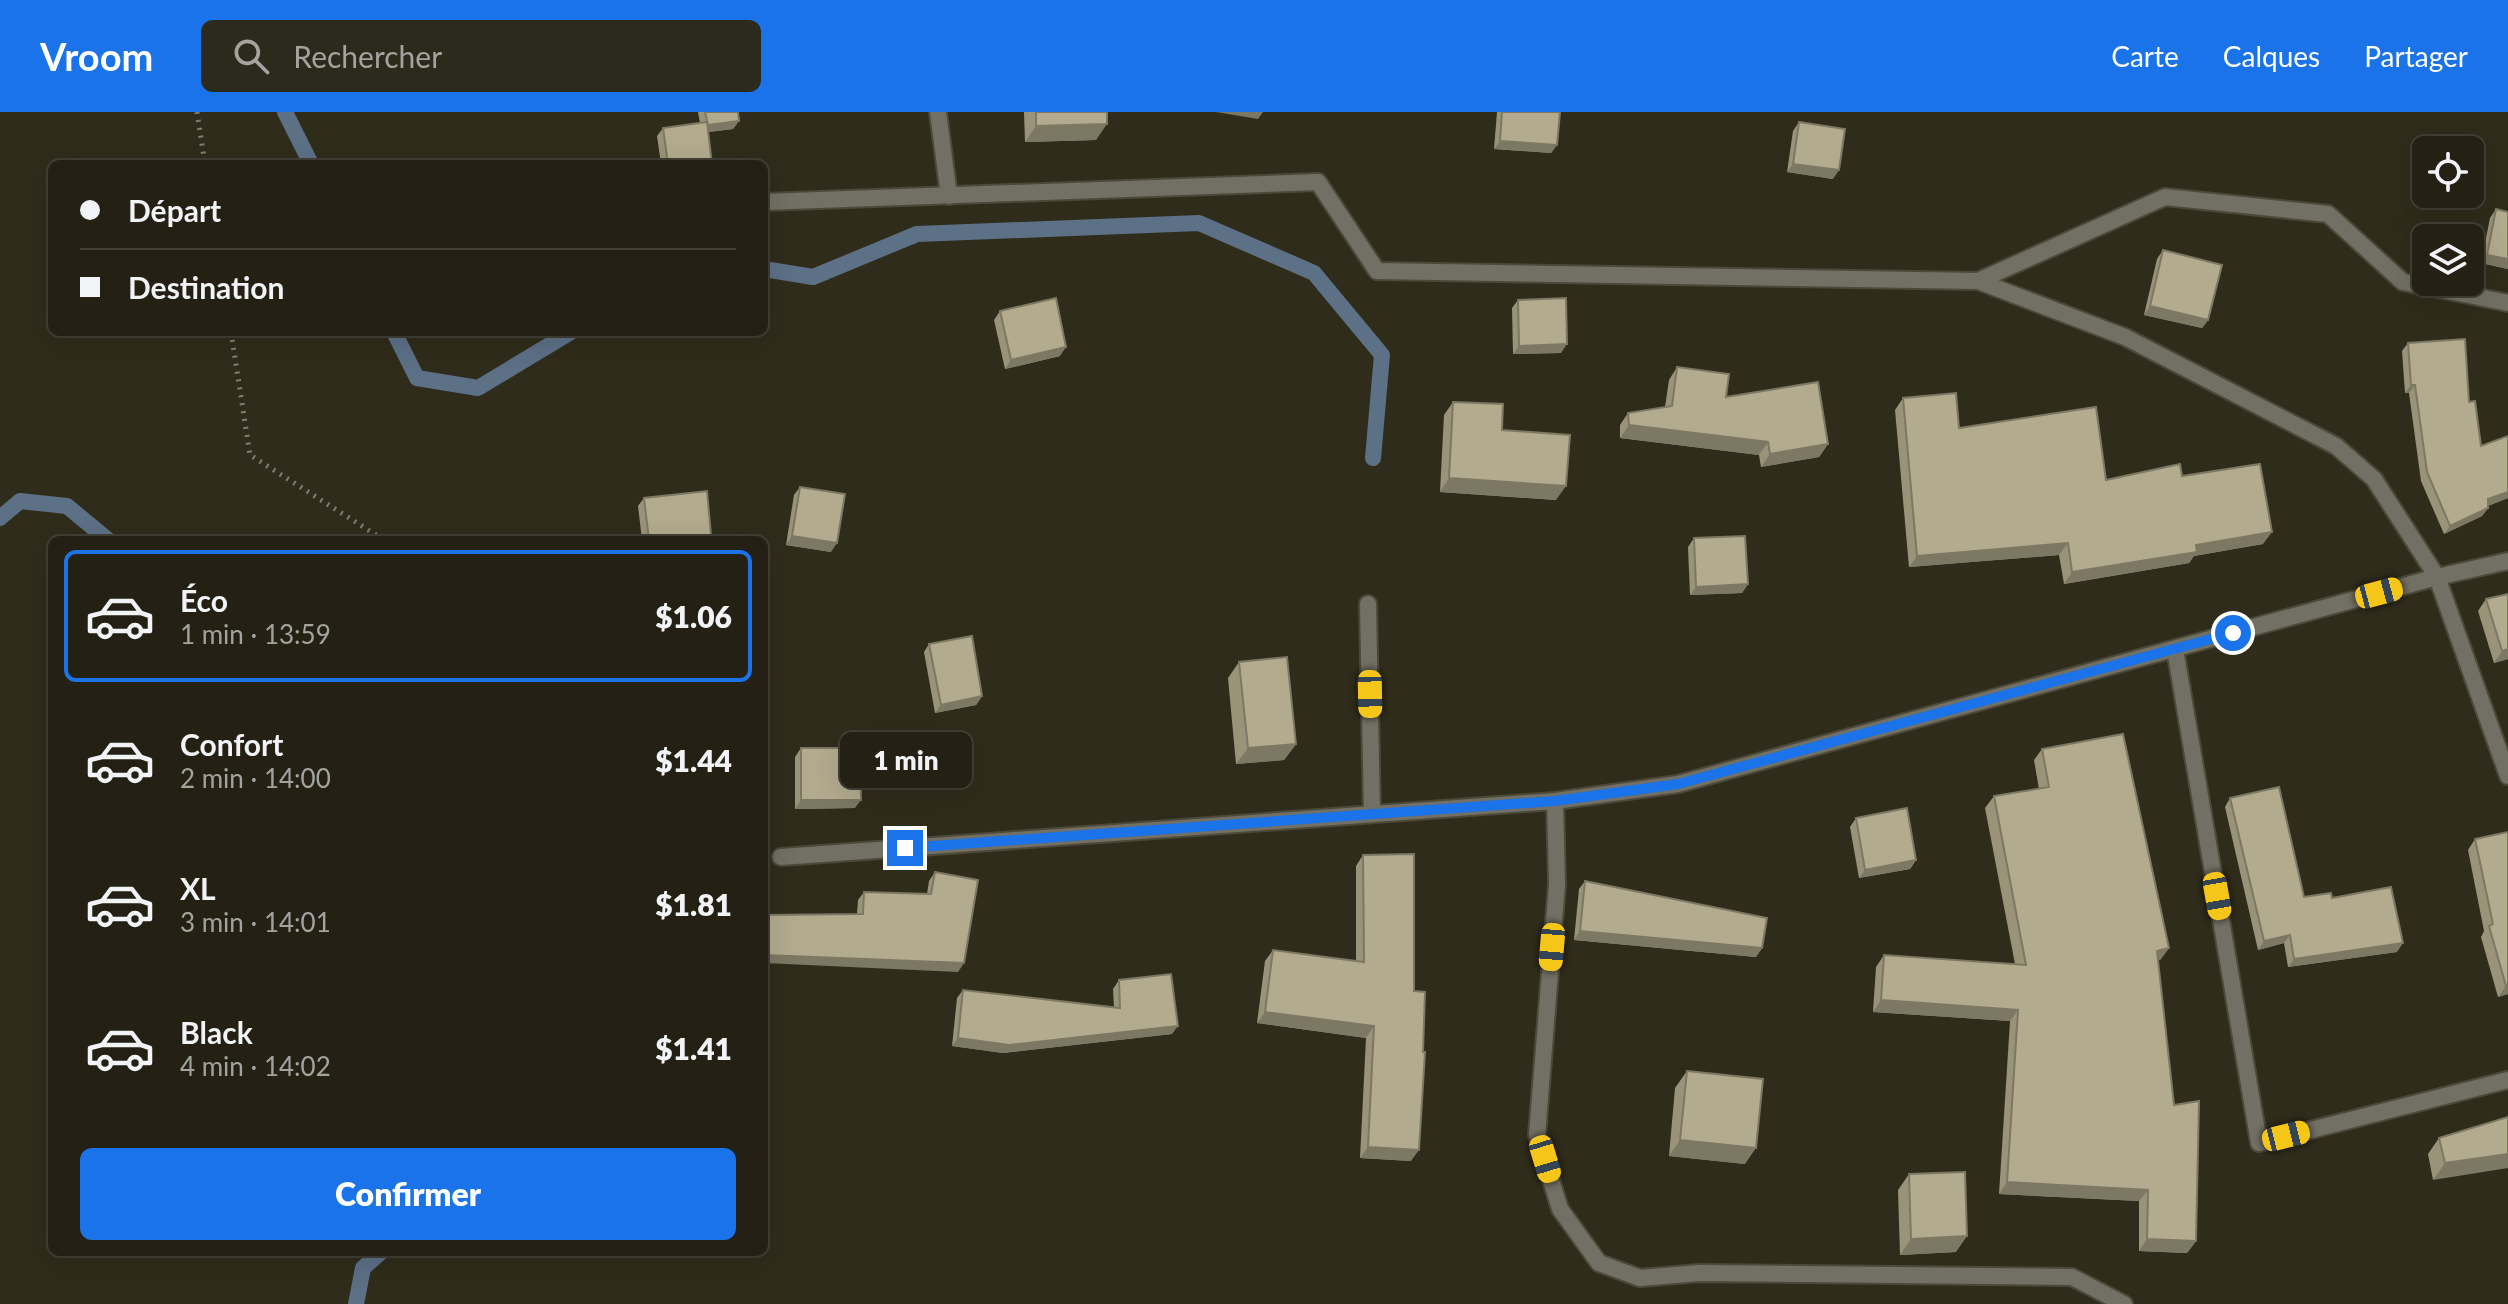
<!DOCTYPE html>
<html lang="fr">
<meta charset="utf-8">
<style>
body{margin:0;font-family:Lato,sans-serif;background:#2c291d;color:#f1f3f6;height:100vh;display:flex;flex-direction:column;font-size:30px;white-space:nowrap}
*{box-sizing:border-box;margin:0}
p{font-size:26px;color:#a3a3a0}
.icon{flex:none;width:44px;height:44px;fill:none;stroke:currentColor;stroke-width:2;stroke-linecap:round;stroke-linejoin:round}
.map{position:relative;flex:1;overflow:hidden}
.side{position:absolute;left:48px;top:424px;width:720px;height:720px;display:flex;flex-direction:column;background:#242114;border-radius:12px;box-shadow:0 8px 32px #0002,0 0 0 2px #413e34}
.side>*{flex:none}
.top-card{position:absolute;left:48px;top:48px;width:720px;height:176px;border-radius:12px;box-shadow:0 8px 32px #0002,0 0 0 2px #413e34;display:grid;align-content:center;height:176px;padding:0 32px;background:#242114}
.buttons{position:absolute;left:2412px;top:24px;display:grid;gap:16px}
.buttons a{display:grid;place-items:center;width:72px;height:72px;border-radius:12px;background:#242114;box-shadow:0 8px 32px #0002,0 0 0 2px #413e34;font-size:40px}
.end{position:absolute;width:36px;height:36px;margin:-18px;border:10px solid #1a73e8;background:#fff;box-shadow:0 0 0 4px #fff}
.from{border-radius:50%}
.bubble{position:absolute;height:56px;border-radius:12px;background:#242114;box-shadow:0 8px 32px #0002,0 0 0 2px #413e34;font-size:26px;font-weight:800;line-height:56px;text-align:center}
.car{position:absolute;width:24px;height:48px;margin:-24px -12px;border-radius:10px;box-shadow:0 0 6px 2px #0007;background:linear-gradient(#f5c518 24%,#345 0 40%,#f5c518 0 76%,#345 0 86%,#f5c518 0)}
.top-card b{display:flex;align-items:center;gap:28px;height:76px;font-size:30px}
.top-card b+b{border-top:2px solid #413e34}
.top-card i{width:20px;height:20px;background:#f1f3f6}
ul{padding:14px 0 0;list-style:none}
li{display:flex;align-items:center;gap:24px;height:132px;margin:0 16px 12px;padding:0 16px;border:4px solid transparent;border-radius:12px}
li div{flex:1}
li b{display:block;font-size:30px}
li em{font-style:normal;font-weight:800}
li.on{border-color:#1a73e8}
li>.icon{width:72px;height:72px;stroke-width:1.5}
.button{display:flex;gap:16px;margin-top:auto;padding:16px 32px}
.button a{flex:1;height:92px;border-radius:12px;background:#1a73e8;color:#fff;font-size:32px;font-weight:800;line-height:92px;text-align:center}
header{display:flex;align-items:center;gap:48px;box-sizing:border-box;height:112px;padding:0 40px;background:#1a73e8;color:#fff}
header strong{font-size:38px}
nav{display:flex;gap:44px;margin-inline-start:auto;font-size:28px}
.search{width:560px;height:72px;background:#2c291d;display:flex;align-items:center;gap:20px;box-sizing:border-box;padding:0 28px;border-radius:12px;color:#a3a3a0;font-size:30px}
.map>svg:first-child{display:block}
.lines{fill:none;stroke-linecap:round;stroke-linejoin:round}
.stream{stroke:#5c7086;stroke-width:16}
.service-casing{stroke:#4c4939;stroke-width:20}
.minor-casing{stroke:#4c4939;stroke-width:20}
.path{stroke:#817e70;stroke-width:5;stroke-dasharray:2 6;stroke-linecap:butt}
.service{stroke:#727064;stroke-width:16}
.minor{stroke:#727064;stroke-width:16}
.wall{fill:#99937a}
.shaded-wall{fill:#7d7863}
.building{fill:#b2ab8e;stroke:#7d7863;stroke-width:2}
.route{stroke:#1a73e8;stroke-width:10}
</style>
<header>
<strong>Vroom</strong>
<div class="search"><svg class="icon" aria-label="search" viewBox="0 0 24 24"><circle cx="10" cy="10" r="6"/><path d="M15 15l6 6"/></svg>Rechercher</div>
<nav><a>Carte</a><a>Calques</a><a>Partager</a></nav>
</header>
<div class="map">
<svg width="2508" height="1192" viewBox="0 0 2508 1192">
<rect width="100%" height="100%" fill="#302c1b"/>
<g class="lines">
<g class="stream">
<path d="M285 0 311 52"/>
<path d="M764 157 813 165 917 122 1199 111 1314 161 1382 243 1373 346"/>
<path d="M394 220 417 266 478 276 571 220"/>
<path d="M0 406 20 389 67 394 108 428"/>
<path d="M356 1192 363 1156 381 1140"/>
</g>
<g class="service-casing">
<g id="service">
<path d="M1978 169 2165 85 2328 102 2403 170 2508 191"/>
<path d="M1368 492 1372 702"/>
<path d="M2175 537 2259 1031 2508 968"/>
</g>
</g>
<g class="minor-casing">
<g id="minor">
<path d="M938 0 949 84"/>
<path d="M764 90 1318 70 1377 159 1978 169 2125 225 2336 334 2374 367 2437 465 2508 664"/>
<path d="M1555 689 1557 772 1537 1023 1560 1097 1599 1151 1640 1166 1699 1161 2072 1165 2124 1192"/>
<path d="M781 745 1555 689 1678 672 2437 465 2508 449"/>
</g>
</g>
<g class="path">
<path d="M197 0 205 52"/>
<path d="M231 220 250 343 384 428"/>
</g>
<use href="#service" class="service"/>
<use href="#minor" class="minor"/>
</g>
<g class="wall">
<path d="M698 0H738L739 9 733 17 708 20 712 52H661L657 24 663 16 700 11Z"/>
<path d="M1024 0H1107L1096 28 1025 30Z"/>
<path d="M1497 0H1560L1557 33 1551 41 1494 37Z"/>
<path d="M1799 10 1833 67 1787 60 1793 19Z"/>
<path d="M2496 97 2508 157 2481 151 2490 106Z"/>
<path d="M2163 138 2208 208 2202 216 2144 203 2157 147Z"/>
<path d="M1518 188 1561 241 1513 242 1512 196Z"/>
<path d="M1000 199 1060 244 1005 257 994 208Z"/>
<path d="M2408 231 2469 290 2481 334 2508 324V386L2488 394V396L2482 404 2444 422 2421 369 2409 281H2405L2402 239Z"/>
<path d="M1677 255 1726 285 1828 332 1819 345 1761 355 1759 343 1620 326V313L1628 301 1665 295 1669 268Z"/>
<path d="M1903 286 1959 316 2106 368 2182 364 2263 432 2194 444 2189 451 2064 472 2059 443 1909 455 1895 298Z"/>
<path d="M1453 290 1502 318 1556 388 1440 380 1444 303Z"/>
<path d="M800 375 831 440 786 433 794 383Z"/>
<path d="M644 386 711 423 707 428H642L638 394Z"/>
<path d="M1694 426 1748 472 1742 481 1690 483 1688 435Z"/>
<path d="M2486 487 2508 547 2494 551 2478 499Z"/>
<path d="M929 532 982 584 976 593 935 601 924 540Z"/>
<path d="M1239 550 1296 632 1284 648 1236 652 1228 566Z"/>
<path d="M801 636 855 696 795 697V645Z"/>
<path d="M2042 637 2169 836 2160 848H2158L2174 993 2196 1129 2187 1141 2139 1139V1089L1999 1082 2010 909 1873 900 1876 855 1884 843 2015 852 1985 696 1994 684 2039 677 2034 648Z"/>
<path d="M2230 686 2304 785 2332 786 2397 840 2288 855 2284 831 2258 838 2225 695Z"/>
<path d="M1856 706 1916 748 1910 757 1859 766 1850 715Z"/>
<path d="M2508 720V882L2498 885 2481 825 2484 819 2468 738 2475 727Z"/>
<path d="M1363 743 1411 1049 1360 1046 1366 926 1257 911 1265 849 1273 838 1356 849V754Z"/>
<path d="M935 760 958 860 857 802 858 788 864 780 927 782 929 769Z"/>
<path d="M1585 769 1762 836 1756 845 1574 828 1579 777Z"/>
<path d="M1119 868 1172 922 1003 941 952 934 957 886 963 878 1114 895 1113 877Z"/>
<path d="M1687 959 1745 1052 1669 1044 1675 976Z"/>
<path d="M2508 1005 2433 1068 2428 1042 2439 1026Z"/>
<path d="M1909 1062 1956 1140 1900 1143 1898 1078Z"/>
</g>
<g class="shaded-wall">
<path d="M1216 0H1263L1258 7Z"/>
<path d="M739 9 733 17 702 21 708 13Z"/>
<path d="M1107 12 1096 28 1025 30 1036 14Z"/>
<path d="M1500 29 1557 33 1551 41 1494 37Z"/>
<path d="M1793 52 1839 58 1833 67 1787 60Z"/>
<path d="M2487 143 2508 147V157L2481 151Z"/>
<path d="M2150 194 2208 208 2202 216 2144 203Z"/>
<path d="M1567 232 1561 241 1513 242 1519 234Z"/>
<path d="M1066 235 1060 244 1005 257 1011 248Z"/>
<path d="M2411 273H2415L2409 281H2405Z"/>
<path d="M1629 313 1768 330 1759 343 1620 326Z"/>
<path d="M1828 332 1819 345 1761 355 1770 342Z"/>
<path d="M1449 366 1566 374 1556 388 1440 380Z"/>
<path d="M2508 380V386L2482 396 2488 387Z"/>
<path d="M2488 396 2482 404 2444 422 2450 414Z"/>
<path d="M2272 420 2263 432 2194 444 2189 451 2064 472 2072 460 2196 433Z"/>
<path d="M711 423 707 428H658Z"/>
<path d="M792 424 837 431 831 440 786 433Z"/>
<path d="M2068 431 2059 443 1909 455 1917 444Z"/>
<path d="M1748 472 1742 481 1690 483 1696 475Z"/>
<path d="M2508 537V547L2494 551 2502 539Z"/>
<path d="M982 584 976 593 935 601 941 593Z"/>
<path d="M1296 632 1284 648 1236 652 1248 636Z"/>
<path d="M801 688H861L855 696 795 697Z"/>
<path d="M1916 748 1910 757 1859 766 1865 758Z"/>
<path d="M1580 819 1762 836 1756 845 1574 828Z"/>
<path d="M2290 823 2284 831 2258 838 2264 829Z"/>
<path d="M2403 831 2397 840 2288 855 2294 847Z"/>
<path d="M2169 836 2160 848 2149 850 2157 839Z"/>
<path d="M764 843 964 851 958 860 764 851Z"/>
<path d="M2508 873V882L2498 885 2506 874Z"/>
<path d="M1881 888 2018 898 2010 909 1873 900Z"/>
<path d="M1265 900 1374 914 1366 926 1257 911Z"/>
<path d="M1178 914 1172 922 1003 941 952 934 958 926Z"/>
<path d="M1680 1028 1756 1036 1745 1052 1669 1044Z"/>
<path d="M1368 1035 1419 1038 1411 1049 1360 1046Z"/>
<path d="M2508 1042V1056L2433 1068 2445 1051Z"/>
<path d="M2007 1070 2148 1078 2139 1089 1999 1082Z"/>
<path d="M1967 1124 1956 1140 1900 1143 1911 1127Z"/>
<path d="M2147 1127 2196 1129 2187 1141 2139 1139Z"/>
</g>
<g class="building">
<path d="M705 0H738L739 9 708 13Z"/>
<path d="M1036 0H1107V12L1036 14Z"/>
<path d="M1502 0H1560L1557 33 1500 29Z"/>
<path d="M707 10 712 52H668L663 16Z"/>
<path d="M1799 10 1845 17 1839 58 1793 52Z"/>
<path d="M2496 97 2508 100V147L2487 143Z"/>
<path d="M2163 138 2222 153 2208 208 2150 194Z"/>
<path d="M1056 186 1066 235 1011 248 1000 199Z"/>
<path d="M1566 186 1567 232 1519 234 1518 188Z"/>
<path d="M2465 227 2469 290 2475 289 2481 334 2508 324V380L2488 387V396L2450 414 2427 360 2415 273H2411L2408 231Z"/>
<path d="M1677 255 1729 262 1726 285 1818 270 1828 332 1770 342 1768 330 1629 313 1628 301 1672 294Z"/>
<path d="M1956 281 1959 316 2096 295 2106 368 2180 352 2182 364 2260 352 2272 420 2196 433 2197 440 2072 460 2068 431 1917 444 1903 286Z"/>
<path d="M1453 290 1503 292 1502 318 1570 323 1566 374 1449 366Z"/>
<path d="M800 375 845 382 837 431 792 424Z"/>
<path d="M707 379 711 423 649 428 644 386Z"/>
<path d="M1745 424 1748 472 1696 475 1694 426Z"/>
<path d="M2508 482V537L2502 539 2486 487Z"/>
<path d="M972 524 982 584 941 593 929 532Z"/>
<path d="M1287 545 1296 632 1248 636 1239 550Z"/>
<path d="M2123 622 2169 836 2157 839 2174 993 2199 989 2196 1129 2147 1127 2148 1078 2007 1070 2018 898 1881 888 1884 843 2026 853 1994 684 2049 675 2042 637Z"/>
<path d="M801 636H860L861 688H801Z"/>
<path d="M2279 675 2304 785 2331 781 2332 786 2391 775 2403 831 2294 847 2290 823 2264 829 2230 686Z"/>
<path d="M1907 696 1916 748 1865 758 1856 706Z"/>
<path d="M2508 720V873L2506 874 2489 814 2493 812 2475 727Z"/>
<path d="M1414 742V879L1425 880 1423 940H1425L1419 1038 1368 1035 1374 914 1265 900 1273 838 1364 850 1363 743Z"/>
<path d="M935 760 978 768 964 851 764 843V803L863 802 864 780 931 782Z"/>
<path d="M1585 769 1767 806 1762 836 1580 819Z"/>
<path d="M1171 862 1178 914 1009 933 958 926 963 878 1120 896 1119 868Z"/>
<path d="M1687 959 1763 967 1756 1036 1680 1028Z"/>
<path d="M2508 1005V1042L2445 1051 2439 1026Z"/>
<path d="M1965 1060 1967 1124 1911 1127 1909 1062Z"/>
</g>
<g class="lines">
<path class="route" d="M905 736 1555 689 1678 672 2233 521"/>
</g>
</svg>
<div class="buttons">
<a><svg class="icon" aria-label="locate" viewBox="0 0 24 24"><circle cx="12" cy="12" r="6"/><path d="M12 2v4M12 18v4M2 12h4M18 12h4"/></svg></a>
<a><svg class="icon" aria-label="layers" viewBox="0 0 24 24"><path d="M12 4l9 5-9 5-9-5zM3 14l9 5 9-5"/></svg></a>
</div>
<i class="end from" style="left:2233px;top:521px"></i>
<i class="end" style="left:905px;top:736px"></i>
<div class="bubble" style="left:840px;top:620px;width:132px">1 min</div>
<i class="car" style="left:2379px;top:481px;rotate:75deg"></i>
<i class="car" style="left:1370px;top:582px;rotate:179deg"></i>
<i class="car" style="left:2217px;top:784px;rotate:170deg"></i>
<i class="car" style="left:1552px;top:835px;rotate:185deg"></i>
<i class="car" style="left:2286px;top:1024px;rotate:76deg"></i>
<i class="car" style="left:1545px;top:1047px;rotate:163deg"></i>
<div class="top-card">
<b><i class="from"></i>Départ</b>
<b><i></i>Destination</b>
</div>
<section class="side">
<ul>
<li class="on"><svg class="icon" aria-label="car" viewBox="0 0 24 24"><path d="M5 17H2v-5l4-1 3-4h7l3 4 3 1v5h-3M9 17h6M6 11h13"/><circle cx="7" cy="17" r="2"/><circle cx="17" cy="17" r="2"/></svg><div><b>Éco</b><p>1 min · 13:59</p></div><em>$1.06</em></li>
<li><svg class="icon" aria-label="car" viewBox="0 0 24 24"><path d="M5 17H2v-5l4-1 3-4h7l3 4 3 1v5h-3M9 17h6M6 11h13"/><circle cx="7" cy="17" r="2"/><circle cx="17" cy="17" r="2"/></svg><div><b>Confort</b><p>2 min · 14:00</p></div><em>$1.44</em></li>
<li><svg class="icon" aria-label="car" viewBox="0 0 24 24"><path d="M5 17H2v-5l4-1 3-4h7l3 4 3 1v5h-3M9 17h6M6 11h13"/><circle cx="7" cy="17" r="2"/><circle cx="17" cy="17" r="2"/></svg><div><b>XL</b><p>3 min · 14:01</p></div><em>$1.81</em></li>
<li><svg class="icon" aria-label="car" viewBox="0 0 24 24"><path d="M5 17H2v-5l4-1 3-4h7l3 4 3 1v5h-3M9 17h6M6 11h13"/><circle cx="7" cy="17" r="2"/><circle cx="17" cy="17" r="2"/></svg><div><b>Black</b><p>4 min · 14:02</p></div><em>$1.41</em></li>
</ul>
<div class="button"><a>Confirmer</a></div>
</section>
</div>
